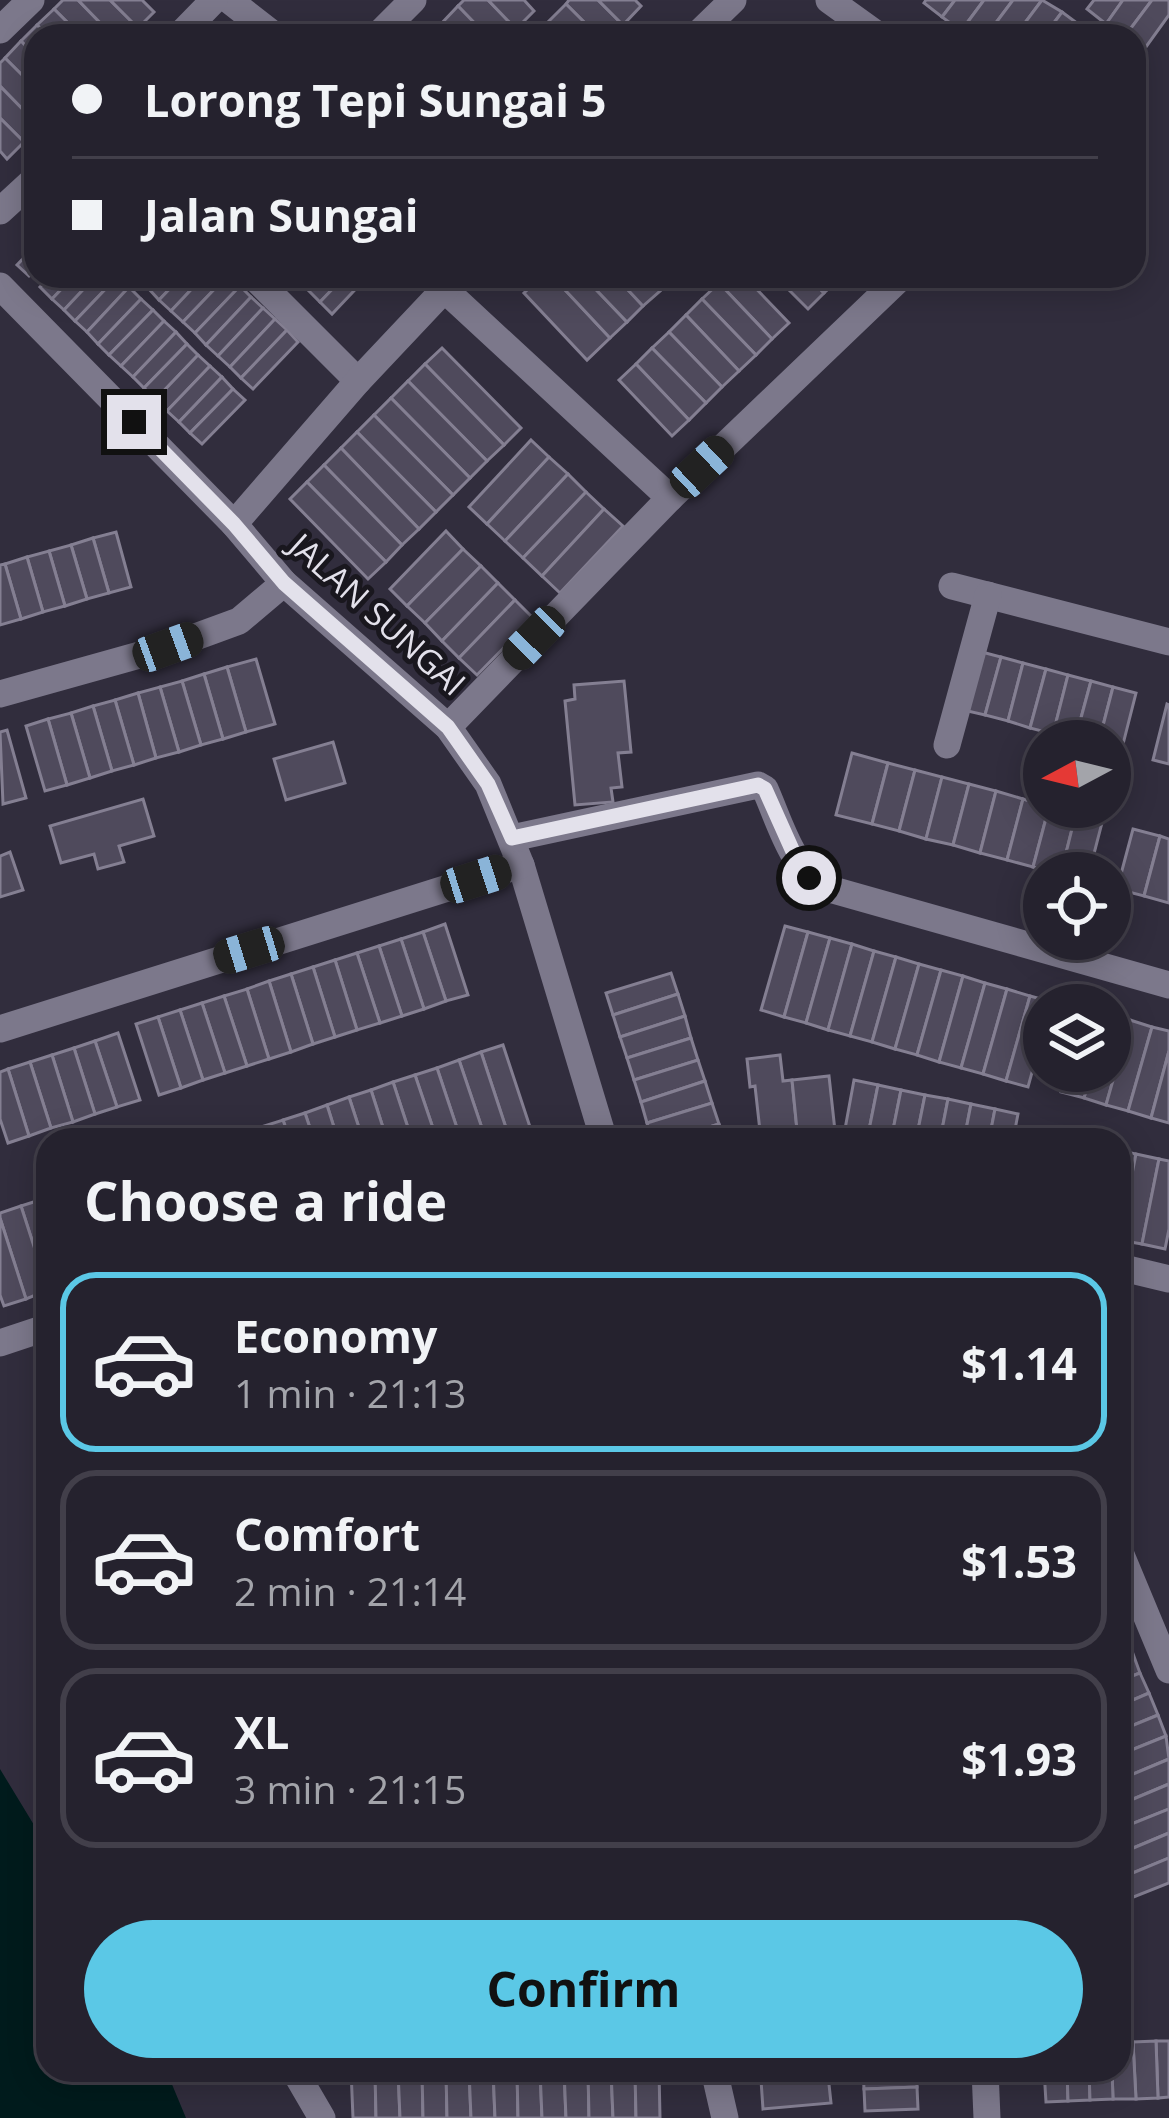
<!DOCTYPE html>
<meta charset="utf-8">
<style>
body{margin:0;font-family:"Open Sans",sans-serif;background:#2d2a36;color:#f1f3f6;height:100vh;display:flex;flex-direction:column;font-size:45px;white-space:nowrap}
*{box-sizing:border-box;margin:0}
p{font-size:39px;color:#a3a4aa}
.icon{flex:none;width:66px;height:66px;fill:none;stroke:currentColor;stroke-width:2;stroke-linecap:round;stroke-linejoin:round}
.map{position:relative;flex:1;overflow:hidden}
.panel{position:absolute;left:36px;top:1128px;width:1095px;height:954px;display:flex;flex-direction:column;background:#25222e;border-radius:36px;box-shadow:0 6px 30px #0003,0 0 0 3px #423f4a}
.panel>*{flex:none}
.banner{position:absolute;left:24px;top:24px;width:1122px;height:264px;border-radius:36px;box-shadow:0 6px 30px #0003,0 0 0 3px #423f4a;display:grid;align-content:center;height:264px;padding:0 48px;background:#25222e}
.needle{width:78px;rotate:263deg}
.tools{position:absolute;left:1023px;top:720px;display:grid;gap:24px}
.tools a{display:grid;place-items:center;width:108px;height:108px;border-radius:50%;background:#25222e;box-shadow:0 6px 30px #0003,0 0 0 3px #423f4a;font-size:60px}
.end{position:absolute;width:54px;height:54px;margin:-27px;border:15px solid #e3e1eb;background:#111;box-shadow:0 0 0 6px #111}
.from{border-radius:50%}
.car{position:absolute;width:36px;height:72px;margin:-36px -18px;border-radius:15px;box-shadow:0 0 9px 3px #0007;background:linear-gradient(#222 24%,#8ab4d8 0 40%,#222 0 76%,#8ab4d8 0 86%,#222 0)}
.banner b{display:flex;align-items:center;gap:42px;height:114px;font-size:45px}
.banner b+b{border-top:3px solid #423f4a}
.banner i{width:30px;height:30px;background:#f1f3f6}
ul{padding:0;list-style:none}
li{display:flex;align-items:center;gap:36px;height:180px;margin:0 24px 18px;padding:0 24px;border:6px solid #423f4a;border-radius:36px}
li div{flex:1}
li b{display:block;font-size:45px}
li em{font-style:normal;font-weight:700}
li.selected{border-color:#5bc8e6}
li>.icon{width:108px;height:108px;stroke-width:1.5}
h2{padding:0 48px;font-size:54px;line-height:144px}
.primary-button{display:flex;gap:24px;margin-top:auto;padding:24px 48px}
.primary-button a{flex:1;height:138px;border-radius:72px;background:#5bc8e6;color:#111;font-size:48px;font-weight:700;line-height:138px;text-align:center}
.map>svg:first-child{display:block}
.water{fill:#001b1c}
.building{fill:#4f4a5c;stroke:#847f92;stroke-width:3}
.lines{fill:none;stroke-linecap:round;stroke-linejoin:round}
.minor{stroke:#7c788b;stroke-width:27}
.route{stroke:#e3e1eb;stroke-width:15}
.labels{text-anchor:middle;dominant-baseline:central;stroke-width:10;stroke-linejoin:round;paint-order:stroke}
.street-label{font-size:33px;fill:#e3e1eb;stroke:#19171e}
</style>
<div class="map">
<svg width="1169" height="2118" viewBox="0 0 1169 2118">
<rect width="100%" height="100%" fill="#312d3d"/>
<path class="water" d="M0 1769 48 1848V2070H166L186 2118H0Z"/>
<g class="building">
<path d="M63 0H78L113 36H81L54 9Z"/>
<path d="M78 0H110L138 28 130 36H113Z"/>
<path d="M110 0H142L154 12 138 28Z"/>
<path d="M464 0H488L516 29 509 36H487L458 6Z"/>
<path d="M488 0H524L534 11 516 29Z"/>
<path d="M569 0H598L623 25 611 36H598L566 4Z"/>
<path d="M598 0H635L641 6 623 25Z"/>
<path d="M926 0H955L942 17 924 3Z"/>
<path d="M955 0H984L961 31 942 17Z"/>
<path d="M984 0H1013L986 36H967L961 31Z"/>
<path d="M1013 0H1042L1015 36H986Z"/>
<path d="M1042 0 1062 12 1044 36H1015Z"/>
<path d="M1094 0H1123L1106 24 1087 9Z"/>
<path d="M1123 0H1152L1125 36 1106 24Z"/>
<path d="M1152 0H1169V15L1143 51 1134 44V36H1125Z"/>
<path d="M566 4 598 36H562L548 22Z"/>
<path d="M458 6 487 36H451L440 25Z"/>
<path d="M54 9 81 36H48L37 25Z"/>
<path d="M1062 12 1081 26 1074 36H1044Z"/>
<path d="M37 25 48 36H36V57L21 41Z"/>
<path d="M21 41 36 57V89L5 58Z"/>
<path d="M5 58 36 89V123L0 86V63Z"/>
<path d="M0 86 36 123V130L24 142 0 118Z"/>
<path d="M0 118 24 142 7 159 0 151Z"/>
<path d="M36 245V269L29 276 17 265Z"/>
<path d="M51 276H74L52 299 40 287Z"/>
<path d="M74 276H96L64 310 52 299Z"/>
<path d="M96 276H118L75 321 64 310Z"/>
<path d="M118 276 129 287 87 332 75 321Z"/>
<path d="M159 276H182L159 300 148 288Z"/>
<path d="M182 276H204L171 311 159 300Z"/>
<path d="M204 276H227L183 322 171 311Z"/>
<path d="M227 276 240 286 195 333 183 322Z"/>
<path d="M323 276H345L320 302 309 291Z"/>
<path d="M345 276H368L332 314 320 302Z"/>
<path d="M542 276H552L610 338 587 360 524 293Z"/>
<path d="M552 276H583L627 322 610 338Z"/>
<path d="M583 276H615L643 306 627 322Z"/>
<path d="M615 276H647L660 291 643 306Z"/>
<path d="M726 276H744L789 323 772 339 719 283Z"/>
<path d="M775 276H807L824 293 808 309Z"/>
<path d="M807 276H840L841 277 824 293Z"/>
<path d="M719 283 772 339 756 355 702 299Z"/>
<path d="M240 286 251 297 206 345 195 333Z"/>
<path d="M129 287 141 299 98 344 87 332Z"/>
<path d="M251 297 263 308 218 356 206 345Z"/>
<path d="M141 299 153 310 109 355 98 344Z"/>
<path d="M702 299 756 355 739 371 686 315Z"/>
<path d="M263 308 275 319 230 367 218 356Z"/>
<path d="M153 310 164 321 121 366 109 355Z"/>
<path d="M686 315 739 371 722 387 669 332Z"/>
<path d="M275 319 287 330 241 378 230 367Z"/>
<path d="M164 321 176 332 133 377 121 366Z"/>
<path d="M287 330 298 342 253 389 241 378Z"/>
<path d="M176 332 187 344 144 388 133 377Z"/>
<path d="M669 332 722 387 706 403 652 348Z"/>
<path d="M187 344 198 355 156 399 144 388Z"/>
<path d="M442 348 521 428 504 445 425 364Z"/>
<path d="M652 348 706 403 689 420 636 364Z"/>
<path d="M198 355 210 366 167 411 156 399Z"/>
<path d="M425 364 504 445 487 461 408 381Z"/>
<path d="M636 364 689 420 672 436 619 380Z"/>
<path d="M210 366 222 377 179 422 167 411Z"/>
<path d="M222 377 233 389 190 433 179 422Z"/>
<path d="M408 381 487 461 470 478 391 398Z"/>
<path d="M233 389 245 400 202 444 190 433Z"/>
<path d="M391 398 470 478 453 495 374 415Z"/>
<path d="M374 415 453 495 436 512 357 432Z"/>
<path d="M357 432 436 512 419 529 341 448Z"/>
<path d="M531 440 549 457 487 524 469 507Z"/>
<path d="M341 448 419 529 402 545 324 465Z"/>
<path d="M549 457 568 474 505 541 487 524Z"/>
<path d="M324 465 402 545 386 562 307 482Z"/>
<path d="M568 474 586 492 523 558 505 541Z"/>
<path d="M307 482 386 562 368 579 290 499Z"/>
<path d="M586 492 604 509 542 576 523 558Z"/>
<path d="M604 509 623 526 560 593 542 576Z"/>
<path d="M446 531 463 549 407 606 390 589Z"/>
<path d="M116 532 131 587 109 593 93 538Z"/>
<path d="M93 538 109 593 87 599 71 545Z"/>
<path d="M71 545 87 599 65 606 49 551Z"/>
<path d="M463 549 481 566 425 623 407 606Z"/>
<path d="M49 551 65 606 43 612 27 557Z"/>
<path d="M27 557 43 612 21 619 5 564Z"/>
<path d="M5 564 21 619 0 625V565Z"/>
<path d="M481 566 498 583 442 641 425 623Z"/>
<path d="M498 583 515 600 459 658 442 641Z"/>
<path d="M515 600 533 618 477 675 459 658Z"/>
<path d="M978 651 1001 657 985 715 963 710Z"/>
<path d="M1001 657 1023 663 1008 721 985 715Z"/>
<path d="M256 659 275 724 246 732 227 667Z"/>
<path d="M1023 663 1046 669 1030 728 1008 721Z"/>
<path d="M227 667 246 732 223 739 204 674Z"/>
<path d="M1046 669 1068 675 1053 734 1030 728Z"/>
<path d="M204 674 223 739 201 745 182 681Z"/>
<path d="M1068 675 1091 681 1075 740 1053 734Z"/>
<path d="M182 681 201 745 179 752 160 687Z"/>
<path d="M624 681 631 752 618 753 622 787 611 788 613 802 575 805 565 701 575 699 574 685Z"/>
<path d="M1091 681 1113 687 1099 741H1080L1075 740Z"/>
<path d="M160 687 179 752 156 758 138 693Z"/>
<path d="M1113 687 1136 693 1121 752 1110 749V741H1099Z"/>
<path d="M138 693 156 758 134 765 115 700Z"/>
<path d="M115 700 134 765 112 771 93 706Z"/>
<path d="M1167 704 1169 705V764L1153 760Z"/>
<path d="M93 706 112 771 90 778 71 713Z"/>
<path d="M71 713 90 778 67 785 48 719Z"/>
<path d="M48 719 67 785 45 791 26 726Z"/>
<path d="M7 730 26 798 3 804 0 732Z"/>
<path d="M333 742 345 783 286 800 274 759Z"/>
<path d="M852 753 888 763 872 824 836 815Z"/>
<path d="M888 763 915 770 899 831 872 824Z"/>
<path d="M915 770 942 777 926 839 899 831Z"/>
<path d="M942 777 969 784 953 845 926 839Z"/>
<path d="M969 784 996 791 980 853 953 845Z"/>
<path d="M996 791 1023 799 1007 860 980 853Z"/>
<path d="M143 799 154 836 119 846 124 862 98 869 94 854 61 863 50 826Z"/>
<path d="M1023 799 1049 807 1033 867 1007 860Z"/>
<path d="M1049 807 1076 813 1061 873 1033 867Z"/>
<path d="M1076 813 1103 819 1089 873H1061Z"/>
<path d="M1133 829 1160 836 1144 896 1117 889Z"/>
<path d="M1160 836 1169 839V903L1144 896Z"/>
<path d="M10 852 23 890 0 897V856Z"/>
<path d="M445 924 468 995 446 1001 423 932Z"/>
<path d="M785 926 808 932 784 1017 761 1010Z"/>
<path d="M423 932 446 1001 424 1009 401 939Z"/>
<path d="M808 932 830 938 806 1023 784 1017Z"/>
<path d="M830 938 852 944 828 1030 806 1023Z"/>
<path d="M401 939 424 1009 402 1016 379 946Z"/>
<path d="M852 944 874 951 850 1036 828 1030Z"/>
<path d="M379 946 402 1016 380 1023 357 953Z"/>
<path d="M874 951 896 957 872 1042 850 1036Z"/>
<path d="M357 953 380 1023 357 1030 335 960Z"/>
<path d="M896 957 919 964 895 1049 872 1042Z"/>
<path d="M335 960 357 1030 335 1037 313 967Z"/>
<path d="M919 964 941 970 917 1055 895 1049Z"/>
<path d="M313 967 335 1037 313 1044 291 974Z"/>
<path d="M941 970 963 976 939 1062 917 1055Z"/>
<path d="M671 973 678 994 613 1015 606 993Z"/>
<path d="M291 974 313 1044 291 1052 269 981Z"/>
<path d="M963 976 985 983 961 1068 939 1062Z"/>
<path d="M269 981 291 1052 269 1059 247 989Z"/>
<path d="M985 983 1007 989 983 1074 961 1068Z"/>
<path d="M247 989 269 1059 247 1066 224 996Z"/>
<path d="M1007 989 1030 996 1006 1081 983 1074Z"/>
<path d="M678 994 685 1016 620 1037 613 1015Z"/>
<path d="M224 996 247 1066 225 1073 202 1003Z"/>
<path d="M1030 996 1052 1002 1044 1005V1029L1028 1087 1006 1081Z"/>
<path d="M202 1003 225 1073 203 1080 180 1010Z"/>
<path d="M180 1010 203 1080 181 1088 158 1017Z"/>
<path d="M1110 1015 1130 1020 1106 1105 1084 1098 1091 1071H1110Z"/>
<path d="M685 1016 691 1038 627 1058 620 1037Z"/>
<path d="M158 1017 181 1088 159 1095 136 1024Z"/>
<path d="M1130 1020 1152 1027 1128 1111 1106 1105Z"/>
<path d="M1152 1027 1169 1031V1051L1151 1118 1128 1111Z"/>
<path d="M118 1033 140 1100 117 1107 95 1041Z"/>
<path d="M691 1038 698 1060 634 1080 627 1058Z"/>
<path d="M95 1041 117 1107 95 1114 74 1048Z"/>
<path d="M503 1045 533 1136 520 1140H510L481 1052Z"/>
<path d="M74 1048 95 1114 73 1122 52 1055Z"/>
<path d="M1169 1051V1123L1151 1118Z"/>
<path d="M481 1052 510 1140H486L459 1060Z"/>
<path d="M52 1055 73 1122 51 1128 30 1062Z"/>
<path d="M780 1055 783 1081 792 1080 798 1140H761L755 1086 750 1087 747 1059Z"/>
<path d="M459 1060 486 1140H461L437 1068Z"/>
<path d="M698 1060 705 1081 641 1102 634 1080Z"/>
<path d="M30 1062 51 1128 29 1136 8 1069Z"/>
<path d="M437 1068 461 1140H437L415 1075Z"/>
<path d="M8 1069 29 1136 8 1143 0 1119V1072Z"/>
<path d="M1067 1071H1091L1084 1098 1061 1092Z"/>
<path d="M415 1075 437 1140H412L393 1082Z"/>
<path d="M829 1076 836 1140H798L792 1080Z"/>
<path d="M854 1080 878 1085 867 1140H843Z"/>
<path d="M705 1081 712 1103 647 1123 641 1102Z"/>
<path d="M393 1082 412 1140H387L371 1090Z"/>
<path d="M878 1085 901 1090 891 1140H867Z"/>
<path d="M371 1090 387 1140H363L349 1097Z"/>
<path d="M901 1090 925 1095 916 1140H891Z"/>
<path d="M925 1095 948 1099 940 1140H916Z"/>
<path d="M349 1097 363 1140H338L327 1105Z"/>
<path d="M948 1099 971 1104 964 1140H940Z"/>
<path d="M712 1103 719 1124 669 1140H653L647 1123Z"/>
<path d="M971 1104 995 1109 989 1140H964Z"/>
<path d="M327 1105 338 1140H314L305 1113Z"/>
<path d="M995 1109 1018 1114 1013 1140H989Z"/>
<path d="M305 1113 314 1140H290L283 1120Z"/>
<path d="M283 1120 290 1140H265L261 1127Z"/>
<path d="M719 1124 724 1140H669Z"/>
<path d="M1119 1150 1136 1154 1119 1234Z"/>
<path d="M1136 1154 1159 1159 1142 1244 1119 1240Z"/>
<path d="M1159 1159 1169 1161V1229L1165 1249 1142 1244Z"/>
<path d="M43 1199 48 1214V1290L21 1206Z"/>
<path d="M21 1206 48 1290 26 1299 0 1218V1213Z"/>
<path d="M0 1218 26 1299 4 1306 0 1295Z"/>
<path d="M1132 1651 1140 1673 1119 1681V1657Z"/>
<path d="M1140 1673 1149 1693 1119 1706V1681Z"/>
<path d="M1149 1693 1158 1715 1119 1731V1706Z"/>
<path d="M1158 1715 1166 1736 1119 1755V1731Z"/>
<path d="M1166 1736 1169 1759 1119 1780V1755Z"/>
<path d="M1169 1759V1784L1119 1805V1780Z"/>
<path d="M1169 1784V1809L1119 1829V1805Z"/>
<path d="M1169 1809V1833L1119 1854V1829Z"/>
<path d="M1169 1833V1858L1123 1877 1119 1854Z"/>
<path d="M1169 1858V1883L1131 1898 1123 1877Z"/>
<path d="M1156 2041H1169V2097L1158 2098Z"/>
<path d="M1156 2041 1158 2098 1136 2099 1133 2042Z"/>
<path d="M1133 2042 1136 2099H1113L1112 2070H1119V2043Z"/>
<path d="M351 2070H375L376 2118H353Z"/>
<path d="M375 2070H398L400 2118H376Z"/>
<path d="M398 2070H422L423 2118H400Z"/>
<path d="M422 2070H446L447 2118H423Z"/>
<path d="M446 2070H469L471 2118H447Z"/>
<path d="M469 2070H493L495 2118H471Z"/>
<path d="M493 2070H517L518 2118H495Z"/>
<path d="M517 2070H540L542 2118H518Z"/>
<path d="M540 2070H564L566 2118H542Z"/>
<path d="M564 2070H588L589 2118H566Z"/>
<path d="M588 2070H611L613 2118H589Z"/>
<path d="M611 2070H635L636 2118H613Z"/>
<path d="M635 2070H659L660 2118H636Z"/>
<path d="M755 2070H819L820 2075 756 2081Z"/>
<path d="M863 2070H917V2087L864 2089Z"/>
<path d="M1044 2070H1067L1068 2101 1046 2102Z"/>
<path d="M1067 2070H1089L1090 2100 1068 2101Z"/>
<path d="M1089 2070H1112L1113 2099 1090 2100Z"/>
<path d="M820 2075H828L831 2103 763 2109 761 2080Z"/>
<path d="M917 2087 918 2109 865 2111 864 2089Z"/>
</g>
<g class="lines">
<g class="minor">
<path d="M229 0 275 36"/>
<path d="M829 0 879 36"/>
<path d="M0 30 31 0"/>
<path d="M179 36 214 0"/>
<path d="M377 36 413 0"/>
<path d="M696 36 733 0"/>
<path d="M0 211 36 178"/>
<path d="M253 276 358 381"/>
<path d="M0 286 234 524 284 583 448 727 488 784 521 865 604 1140"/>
<path d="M444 289 670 498"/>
<path d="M234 524 358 381 457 276"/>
<path d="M952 586 1169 642"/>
<path d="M0 694 168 647 239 621 284 583"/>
<path d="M448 727 670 498 902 276"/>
<path d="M947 745 988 595"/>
<path d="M512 838 758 785 765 789C781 825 791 867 826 888L1169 985"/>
<path d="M0 1029 521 865"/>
<path d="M1119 1267 1169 1279"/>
<path d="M0 1343 48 1327"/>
<path d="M1119 1550 1169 1670"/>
<path d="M294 2070 322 2118"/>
<path d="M714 2070 725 2118"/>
<path d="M985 2070 987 2118"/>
</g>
</g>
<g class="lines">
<path class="route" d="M134 422 234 524 284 583 448 727 488 784 512 838 758 785 765 789 799 865 809 878"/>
</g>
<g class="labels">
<g class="street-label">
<text transform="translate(378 614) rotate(42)">JALAN SUNGAI</text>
</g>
</g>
</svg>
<div class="tools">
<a><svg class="needle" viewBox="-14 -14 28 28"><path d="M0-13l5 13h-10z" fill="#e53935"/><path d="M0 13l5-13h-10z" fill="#a3a4aa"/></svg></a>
<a><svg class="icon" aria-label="locate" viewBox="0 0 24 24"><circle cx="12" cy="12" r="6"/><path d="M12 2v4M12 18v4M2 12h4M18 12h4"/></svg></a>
<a><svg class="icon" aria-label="layers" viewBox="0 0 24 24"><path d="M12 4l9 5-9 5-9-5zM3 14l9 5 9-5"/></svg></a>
</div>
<i class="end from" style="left:809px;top:878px"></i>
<i class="end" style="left:134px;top:422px"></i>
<i class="car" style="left:702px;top:467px;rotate:47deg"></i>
<i class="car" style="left:534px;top:638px;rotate:224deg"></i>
<i class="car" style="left:168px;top:647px;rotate:70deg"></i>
<i class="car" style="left:476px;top:879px;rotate:72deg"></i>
<i class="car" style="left:249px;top:950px;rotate:253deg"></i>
<div class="banner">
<b><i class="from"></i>Lorong Tepi Sungai 5</b>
<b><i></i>Jalan Sungai</b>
</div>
<section class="panel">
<h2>Choose a ride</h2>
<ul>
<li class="selected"><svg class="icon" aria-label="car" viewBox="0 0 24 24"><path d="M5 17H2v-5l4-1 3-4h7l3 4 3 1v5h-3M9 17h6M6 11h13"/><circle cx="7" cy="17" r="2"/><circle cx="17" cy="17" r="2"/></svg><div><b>Economy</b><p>1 min · 21:13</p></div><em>$1.14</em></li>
<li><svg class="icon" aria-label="car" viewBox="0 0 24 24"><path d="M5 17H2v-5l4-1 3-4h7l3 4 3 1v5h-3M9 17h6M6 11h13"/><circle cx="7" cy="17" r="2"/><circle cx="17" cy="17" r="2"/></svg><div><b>Comfort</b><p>2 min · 21:14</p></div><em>$1.53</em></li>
<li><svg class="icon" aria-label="car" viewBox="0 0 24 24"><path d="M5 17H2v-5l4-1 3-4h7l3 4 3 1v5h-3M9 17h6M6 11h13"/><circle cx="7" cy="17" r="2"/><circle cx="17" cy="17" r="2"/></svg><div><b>XL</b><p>3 min · 21:15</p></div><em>$1.93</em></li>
</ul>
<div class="primary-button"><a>Confirm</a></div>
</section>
</div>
